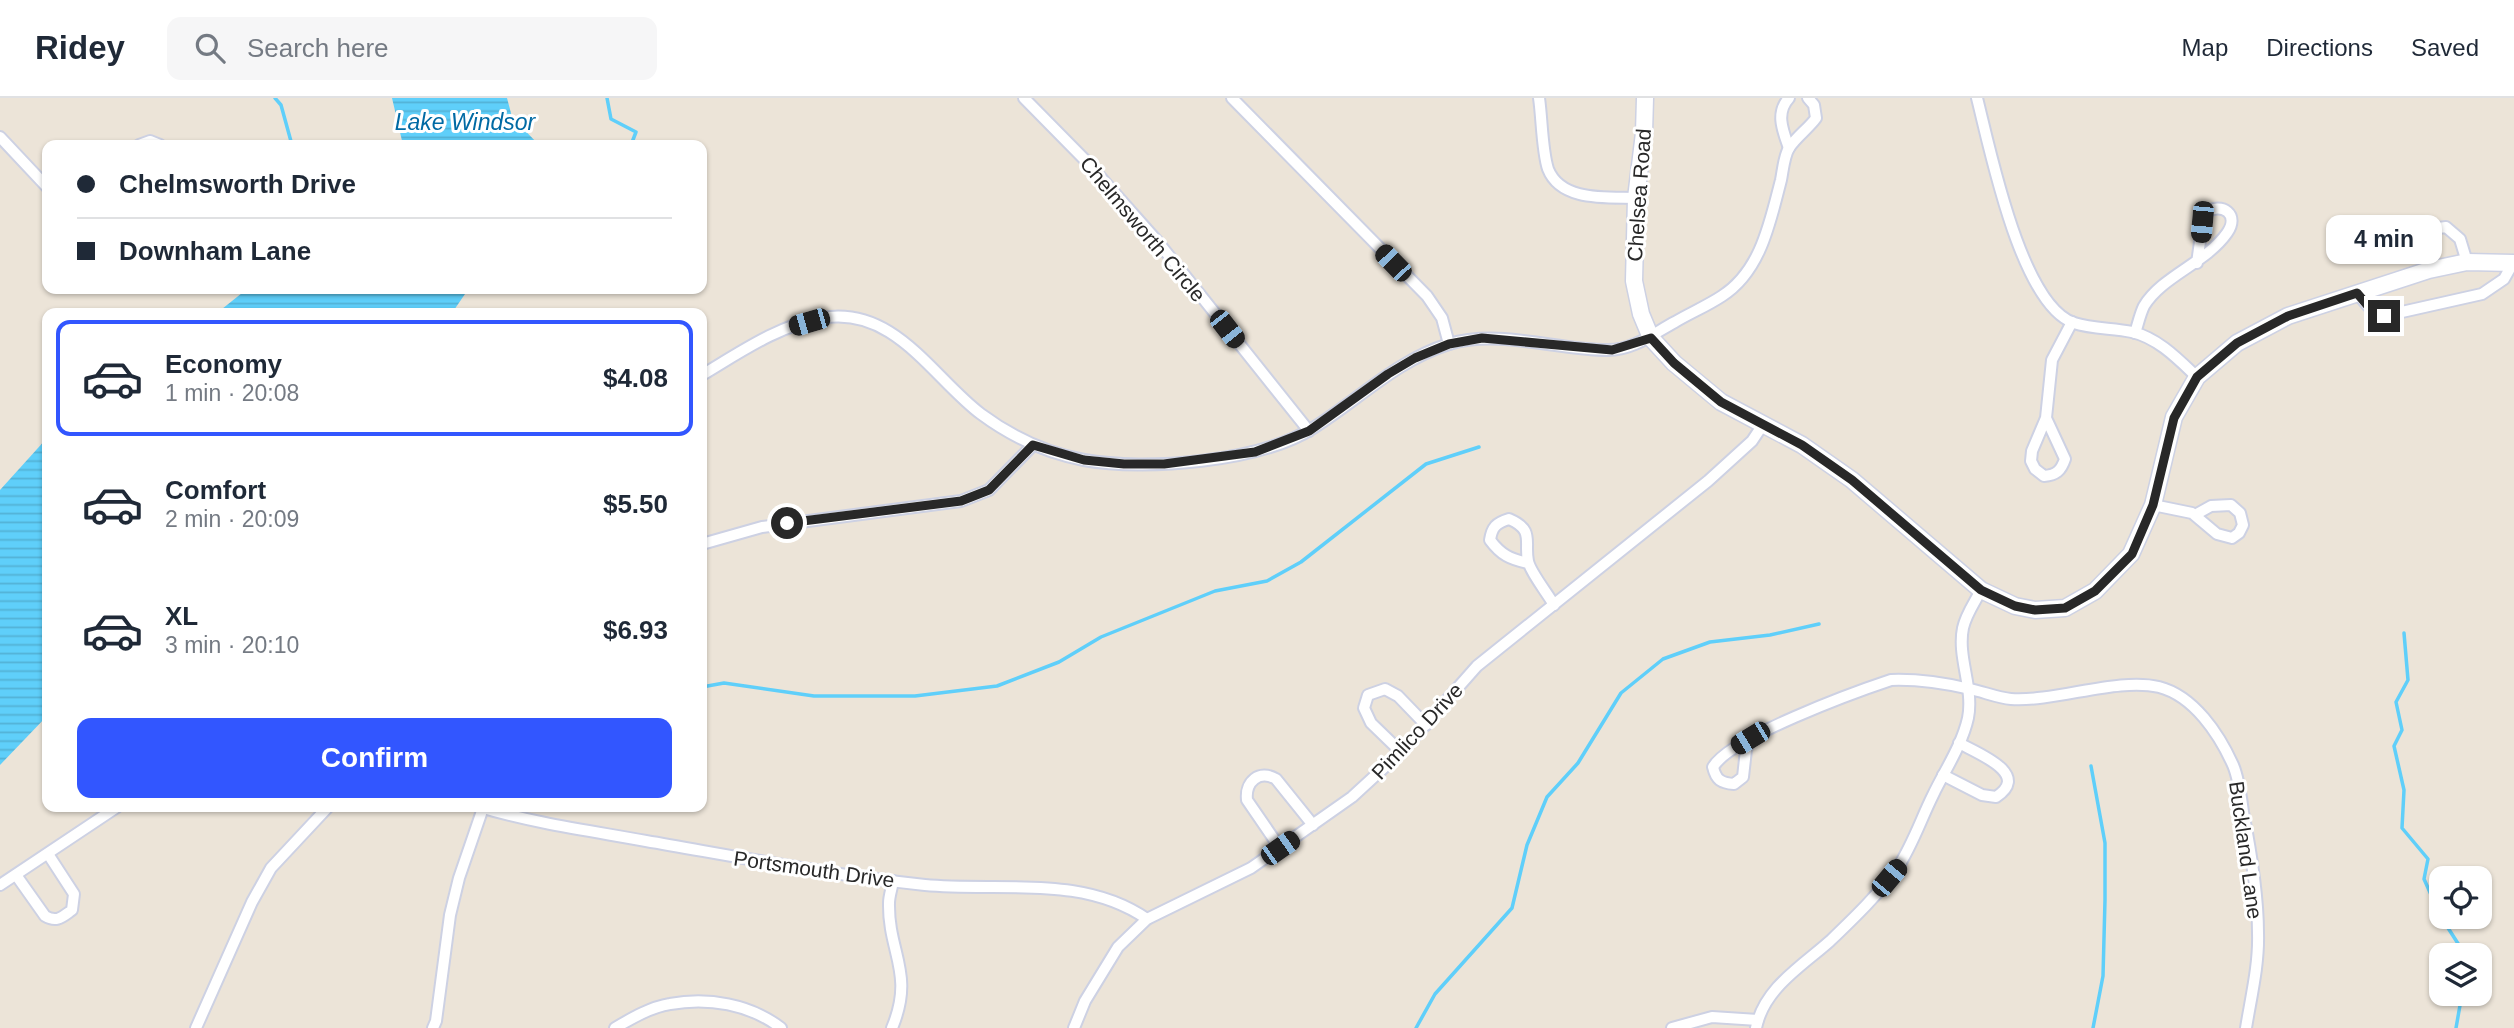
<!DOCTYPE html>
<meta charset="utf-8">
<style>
body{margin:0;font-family:Arial,sans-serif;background:#f6f6f7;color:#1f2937;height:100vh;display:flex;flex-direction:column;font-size:26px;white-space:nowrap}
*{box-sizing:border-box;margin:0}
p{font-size:23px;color:#747a83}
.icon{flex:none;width:38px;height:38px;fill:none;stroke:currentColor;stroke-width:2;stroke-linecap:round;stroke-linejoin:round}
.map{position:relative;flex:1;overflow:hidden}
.side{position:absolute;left:42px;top:210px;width:665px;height:504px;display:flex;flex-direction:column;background:#fff;border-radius:14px;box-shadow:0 2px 5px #0004}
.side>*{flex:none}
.top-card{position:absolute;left:42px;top:42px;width:665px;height:154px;border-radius:14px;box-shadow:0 2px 5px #0004;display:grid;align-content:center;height:154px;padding:0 35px;background:#fff}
.buttons{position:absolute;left:2429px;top:768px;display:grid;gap:14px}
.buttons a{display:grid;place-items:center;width:63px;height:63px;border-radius:14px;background:#fff;box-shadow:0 2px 5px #0004;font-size:35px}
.end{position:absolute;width:32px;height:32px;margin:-16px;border:9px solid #282828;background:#fff;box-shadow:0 0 0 4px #fff}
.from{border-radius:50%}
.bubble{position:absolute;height:49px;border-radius:14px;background:#fff;box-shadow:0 2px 5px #0004;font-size:23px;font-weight:700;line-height:49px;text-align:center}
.car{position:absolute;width:21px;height:42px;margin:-21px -10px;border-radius:9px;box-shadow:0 0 5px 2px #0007;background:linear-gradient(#222 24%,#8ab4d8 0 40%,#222 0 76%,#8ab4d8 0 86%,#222 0)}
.top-card b{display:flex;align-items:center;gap:24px;height:66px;font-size:26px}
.top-card b+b{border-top:2px solid #e0e1e3}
.top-card i{width:18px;height:18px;background:#1f2937}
ul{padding:12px 0 0;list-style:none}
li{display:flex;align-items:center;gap:21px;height:116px;margin:0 14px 10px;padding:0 21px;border:4px solid transparent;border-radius:14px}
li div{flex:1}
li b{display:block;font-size:26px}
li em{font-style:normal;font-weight:700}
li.selected{border-color:#3256ff}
li>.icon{width:63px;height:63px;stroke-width:1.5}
.cta{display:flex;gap:14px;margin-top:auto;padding:14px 35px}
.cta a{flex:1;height:80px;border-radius:14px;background:#3256ff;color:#fff;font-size:28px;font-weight:700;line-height:80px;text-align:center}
header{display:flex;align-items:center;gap:42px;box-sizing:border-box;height:98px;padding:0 35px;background:#fff;border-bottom:2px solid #e0e1e3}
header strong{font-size:33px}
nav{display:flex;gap:38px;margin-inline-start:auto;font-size:24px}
.search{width:490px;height:63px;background:#f6f6f7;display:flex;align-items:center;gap:18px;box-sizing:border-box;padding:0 24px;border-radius:14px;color:#747a83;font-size:26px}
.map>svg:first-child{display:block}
.water{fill:url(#water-rules)}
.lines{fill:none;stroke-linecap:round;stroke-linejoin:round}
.stream{stroke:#5fcffa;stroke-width:3.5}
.street-casing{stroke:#cdd1e3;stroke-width:14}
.secondary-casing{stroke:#cdd1e3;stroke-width:19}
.street{stroke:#fff;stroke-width:10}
.secondary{stroke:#fff;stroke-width:16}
.route{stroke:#282828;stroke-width:9}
.labels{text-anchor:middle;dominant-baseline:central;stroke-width:6;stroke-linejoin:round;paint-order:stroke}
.street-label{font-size:21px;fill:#282828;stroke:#fff}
.water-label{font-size:23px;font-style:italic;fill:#006aa4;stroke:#fff}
</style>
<header>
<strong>Ridey</strong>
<div class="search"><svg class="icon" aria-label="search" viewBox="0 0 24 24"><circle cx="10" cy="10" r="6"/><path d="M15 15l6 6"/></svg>Search here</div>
<nav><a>Map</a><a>Directions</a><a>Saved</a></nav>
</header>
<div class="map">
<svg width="2514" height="930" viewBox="0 0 2514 930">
<defs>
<pattern id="water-rules" width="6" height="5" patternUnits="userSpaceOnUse" patternTransform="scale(1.75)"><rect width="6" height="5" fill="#5fcffa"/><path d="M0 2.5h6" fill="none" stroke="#53b2d6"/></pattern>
</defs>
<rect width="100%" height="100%" fill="#ece4d8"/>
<g class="water">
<path d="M392 0H507L512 19 539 47H403Z"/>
<path d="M247 191H475L465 196 452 215H217Z"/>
<path d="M47 340V618L0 667V392Z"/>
</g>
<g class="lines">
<g class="stream">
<path d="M275 0 281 7 292 47"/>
<path d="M607 0 611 21 636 34 631 47"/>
<path d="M2404 535 2408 582 2396 604 2402 632 2394 648 2404 692 2402 730 2428 761 2424 781 2441 819"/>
<path d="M702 589 724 585 814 598H915L997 588 1059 564 1101 539 1215 493 1267 483 1301 464 1426 366 1479 349"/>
<path d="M2091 668 2105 745V802L2103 878 2093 930"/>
<path d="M2441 819 2466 858"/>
<path d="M1416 930 1435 896 1512 810 1527 747 1547 699 1578 665 1621 595 1663 561 1710 544 1770 537 1819 526"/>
<path d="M2456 930 2462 896"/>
</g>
<g class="street-casing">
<g id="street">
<path d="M1024 0 1086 63 1158 144 1309 333"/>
<path d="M1232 0 1427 198 1442 220 1449 246"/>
<path d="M1539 0C1542 20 1542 53 1548 71 1561 104 1607 99 1636 100"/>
<path d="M1789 0C1775 15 1783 33 1789 50"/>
<path d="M1977 0C1990 51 2021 207 2074 225 2092 231 2113 230 2132 234 2158 240 2178 261 2197 279"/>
<path d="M0 39 47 89"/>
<path d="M139 47 150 43 160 47"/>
<path d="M2429 172 2425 145 2431 131 2446 129 2460 141 2467 164"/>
<path d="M2357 195 2368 208 2384 218 2482 196 2504 181 2513 165"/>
<path d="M2135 235C2138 226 2140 216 2144 208 2162 178 2206 165 2227 135 2240 117 2223 103 2204 115L2197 165"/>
<path d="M702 277C739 255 779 227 822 220 894 207 933 280 981 316 1012 339 1047 355 1084 362 1145 373 1260 364 1313 330 1358 302 1397 262 1449 246 1500 231 1556 252 1608 252 1634 252 1654 235 1675 224 1690 215 1707 208 1722 198 1761 173 1770 124 1781 82 1783 72 1784 58 1789 50 1796 39 1809 30 1816 20L1814 7 1808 0"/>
<path d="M2046 320 2065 361C2061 373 2056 377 2044 378L2035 371 2031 363 2032 353 2046 320 2052 262 2072 224"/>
<path d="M2153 407 2192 415 2217 436 2232 440 2239 435 2243 427 2240 415 2231 407 2211 408 2195 417"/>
<path d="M702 446 762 429 961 403 989 392 1033 347"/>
<path d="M1528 465C1510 461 1501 457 1490 442 1492 429 1496 425 1509 421 1535 432 1524 444 1528 463 1530 474 1548 496 1554 507"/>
<path d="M1750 640 1746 652 1743 679 1734 686C1721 685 1716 682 1713 669 1731 639 1855 594 1891 582 1918 581 1944 585 1970 591 1984 594 1998 600 2011 601 2056 604 2118 579 2159 589 2194 598 2219 636 2233 667 2239 681 2241 699 2243 714 2251 754 2258 795 2258 835 2259 867 2251 899 2246 930"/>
<path d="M1401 654 1371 625 1364 610 1368 597 1385 591 1398 598 1426 627"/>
<path d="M1943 677 1982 697 1996 699C2032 676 1977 655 1959 645"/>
<path d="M480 709C533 725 591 733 646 743 739 759 831 777 925 787 1000 794 1082 776 1147 821"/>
<path d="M1280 750 1247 702C1245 684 1259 671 1276 681L1313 727"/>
<path d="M16 777 45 818C57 825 62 819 72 812L74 796 48 756"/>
<path d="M0 787 117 709"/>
<path d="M196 930 252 804 271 770 328 709"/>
<path d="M433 930 436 923 450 817 459 780 483 710"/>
<path d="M615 930C632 920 651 909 670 906 708 899 750 906 781 930"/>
<path d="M892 930C915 875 888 855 889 805 889 798 892 790 893 783"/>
<path d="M1074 930 1085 903 1118 849 1147 821 1251 770 1352 699 1401 654 1477 568 1708 383 1752 343 1764 325"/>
<path d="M1672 930 1712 919 1758 922"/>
<path d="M1756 930C1764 890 1802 868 1830 843 1854 820 1879 796 1898 769 1913 746 1921 721 1933 697 1945 672 1962 647 1968 620 1974 590 1957 559 1963 530 1966 516 1975 504 1981 492"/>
</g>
</g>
<g class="secondary-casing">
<path id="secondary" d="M1645 0 1644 35 1636 100 1634 183 1641 216 1651 240 1674 265 1721 304 1802 347 1852 382 1981 492 2015 508 2035 512 2065 510 2095 493 2131 456 2153 407 2174 319 2197 279 2237 245 2288 218 2429 172 2467 164 2514 165"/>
</g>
<use href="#street" class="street"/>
<use href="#secondary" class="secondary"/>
</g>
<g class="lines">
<path class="route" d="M787 425 961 403 989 392 1033 347 1084 362 1124 366H1164L1255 354 1309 333 1388 276 1415 260 1449 246 1482 240 1612 252 1651 240 1674 265 1721 304 1802 347 1852 382 1981 492 2015 508 2035 512 2065 510 2095 493 2132 456 2153 407 2174 320 2197 279 2237 245 2288 218 2357 195 2368 208 2384 218"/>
</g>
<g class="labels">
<g class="street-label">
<text transform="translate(1639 97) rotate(-86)">Chelsea Road</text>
<text transform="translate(1143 131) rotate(50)">Chelmsworth Circle</text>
<text transform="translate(1417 633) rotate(-47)">Pimlico Drive</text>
<text transform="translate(2246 752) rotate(82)">Buckland Lane</text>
<text transform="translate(814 771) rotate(8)">Portsmouth Drive</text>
</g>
<g class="water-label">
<text x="465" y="24">Lake Windsor</text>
</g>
</g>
</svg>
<div class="buttons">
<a><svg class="icon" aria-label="locate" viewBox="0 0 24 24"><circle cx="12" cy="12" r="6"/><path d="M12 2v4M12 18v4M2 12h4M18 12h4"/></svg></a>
<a><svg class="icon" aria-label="layers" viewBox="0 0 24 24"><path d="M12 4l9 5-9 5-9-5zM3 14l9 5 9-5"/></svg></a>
</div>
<i class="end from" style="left:787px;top:425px"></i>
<i class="end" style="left:2384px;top:218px"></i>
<div class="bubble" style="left:2326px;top:117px;width:116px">4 min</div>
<i class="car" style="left:2202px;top:124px;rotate:185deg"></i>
<i class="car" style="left:1393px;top:165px;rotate:316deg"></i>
<i class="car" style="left:809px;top:224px;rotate:254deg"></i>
<i class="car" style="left:1227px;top:231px;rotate:142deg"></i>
<i class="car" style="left:1750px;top:640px;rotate:239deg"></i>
<i class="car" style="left:1280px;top:750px;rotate:55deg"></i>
<i class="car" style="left:1889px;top:780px;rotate:40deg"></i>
<div class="top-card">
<b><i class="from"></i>Chelmsworth Drive</b>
<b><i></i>Downham Lane</b>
</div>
<section class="side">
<ul>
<li class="selected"><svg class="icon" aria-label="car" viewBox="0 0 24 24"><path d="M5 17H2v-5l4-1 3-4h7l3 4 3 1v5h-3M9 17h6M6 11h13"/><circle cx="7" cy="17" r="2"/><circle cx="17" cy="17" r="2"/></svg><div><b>Economy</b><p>1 min · 20:08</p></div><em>$4.08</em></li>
<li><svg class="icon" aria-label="car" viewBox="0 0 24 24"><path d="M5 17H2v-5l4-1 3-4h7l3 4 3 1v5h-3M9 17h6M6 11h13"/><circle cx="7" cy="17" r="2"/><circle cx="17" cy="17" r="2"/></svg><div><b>Comfort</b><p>2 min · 20:09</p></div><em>$5.50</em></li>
<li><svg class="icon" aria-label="car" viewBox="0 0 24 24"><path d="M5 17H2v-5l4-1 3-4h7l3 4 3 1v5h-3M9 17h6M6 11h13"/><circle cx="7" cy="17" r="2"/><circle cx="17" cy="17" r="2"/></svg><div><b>XL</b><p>3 min · 20:10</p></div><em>$6.93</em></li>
</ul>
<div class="cta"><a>Confirm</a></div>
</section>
</div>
